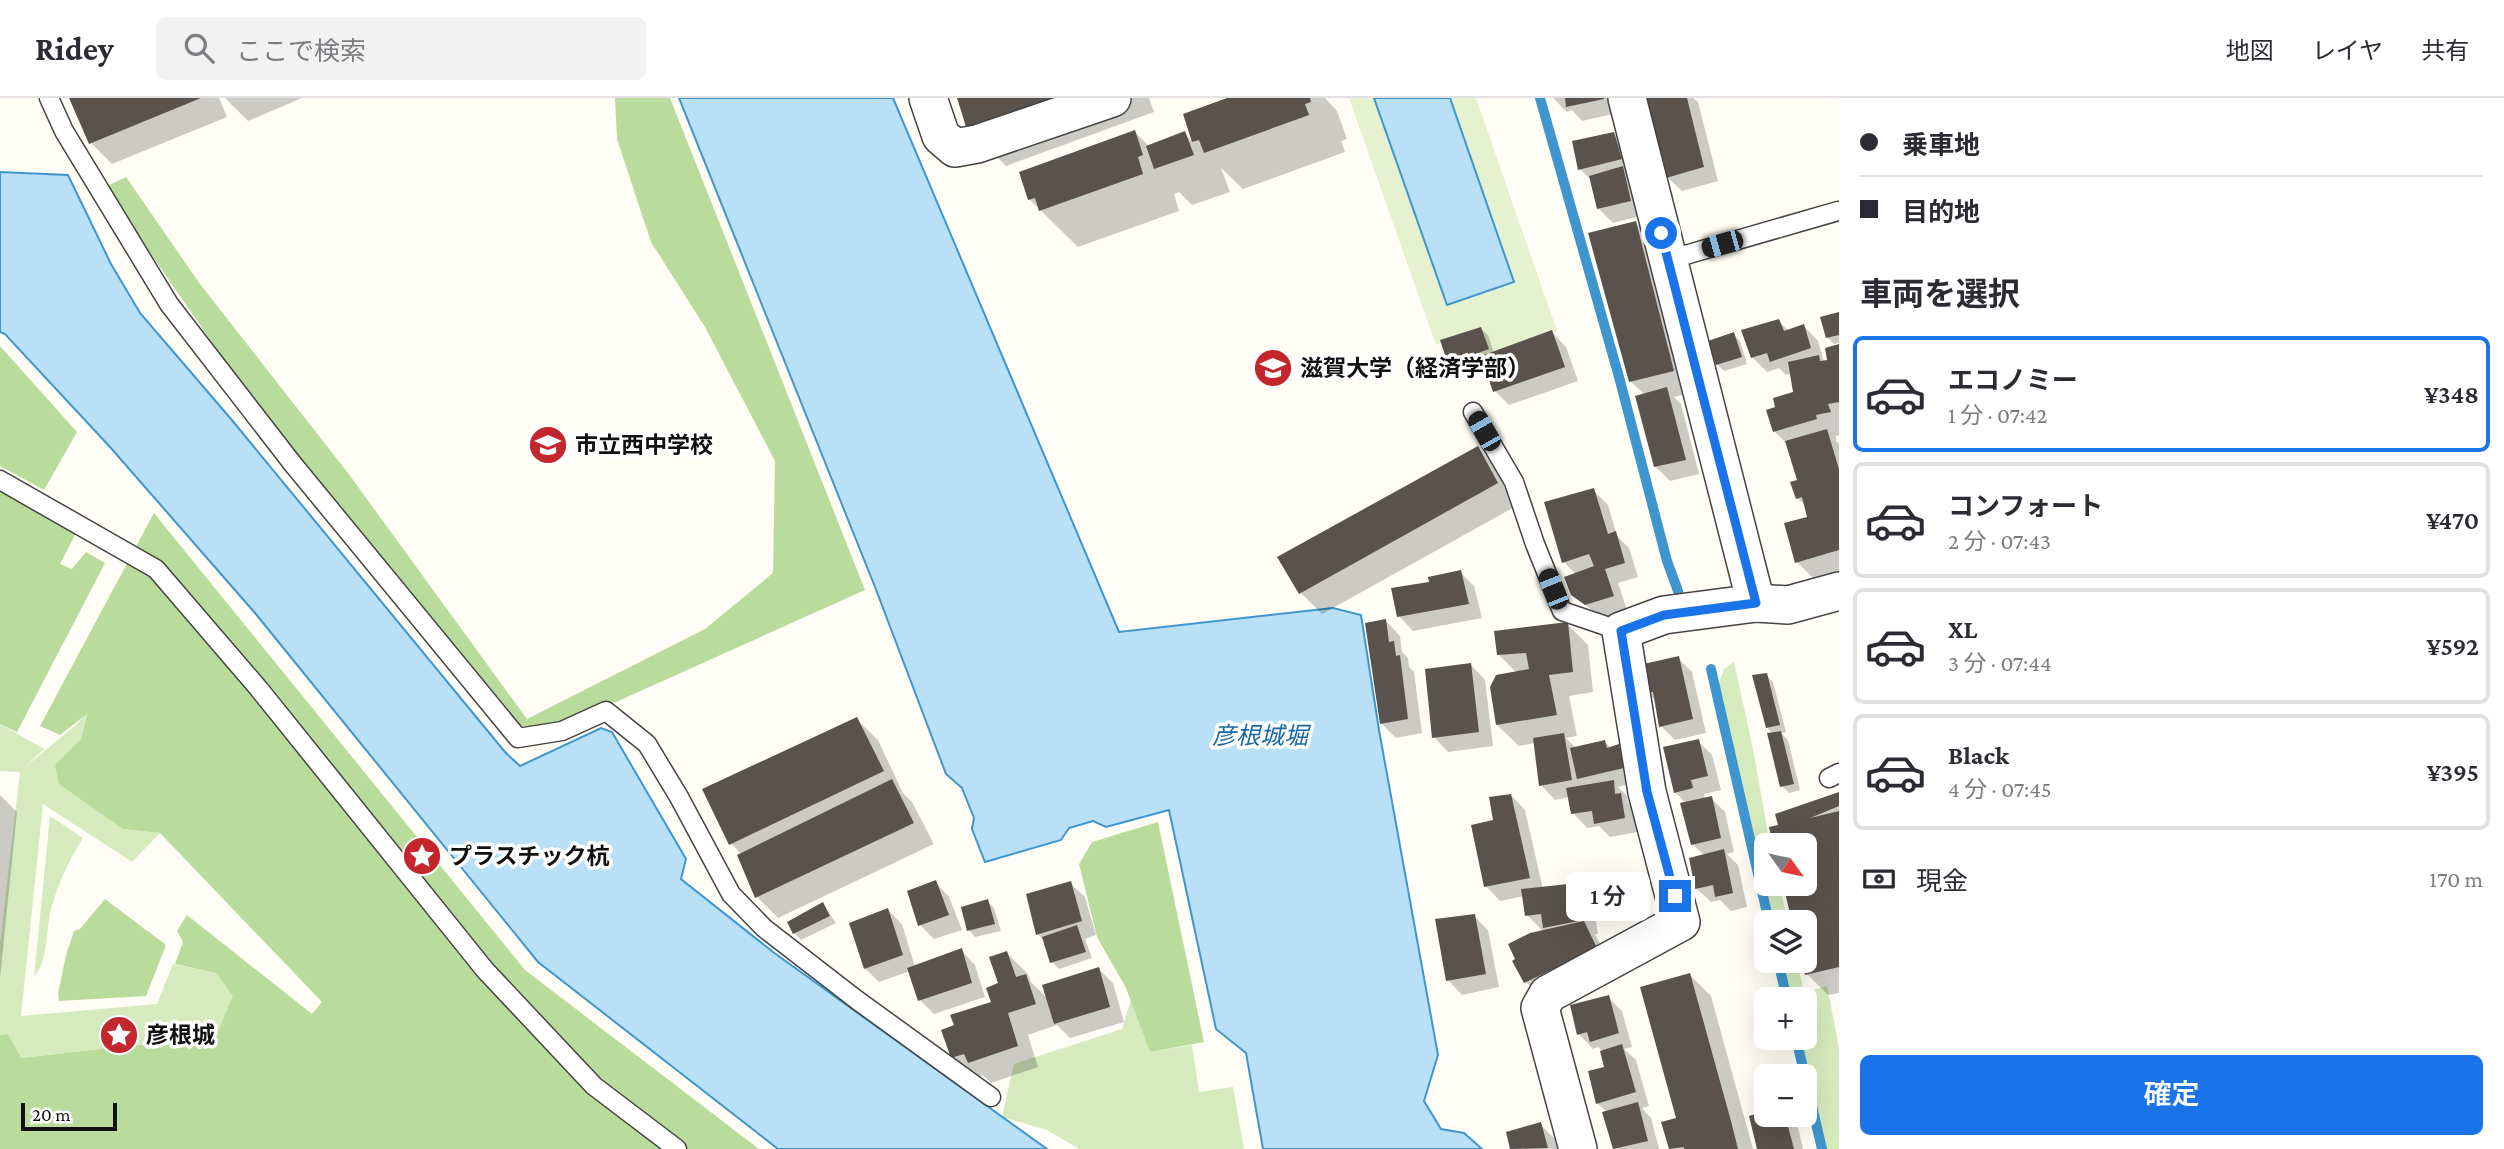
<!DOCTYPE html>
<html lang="ja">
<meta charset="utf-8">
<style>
body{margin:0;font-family:"Crimson Pro","Noto Sans JP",serif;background:#f2f2f3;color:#2b2b33;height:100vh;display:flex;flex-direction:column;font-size:26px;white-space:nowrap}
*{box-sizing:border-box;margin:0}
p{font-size:23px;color:#7c7c81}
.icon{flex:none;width:38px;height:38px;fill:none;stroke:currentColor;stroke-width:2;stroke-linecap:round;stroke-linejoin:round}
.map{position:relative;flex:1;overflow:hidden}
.details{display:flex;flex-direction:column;background:#fff;width:665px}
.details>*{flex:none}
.top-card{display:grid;align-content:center;height:154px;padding:0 21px;background:#fff}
.needle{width:46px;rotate:123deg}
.buttons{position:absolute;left:1754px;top:735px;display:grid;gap:14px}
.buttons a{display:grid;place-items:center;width:63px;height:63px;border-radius:10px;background:#fff;box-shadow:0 7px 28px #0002;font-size:35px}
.scale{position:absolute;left:21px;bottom:18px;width:96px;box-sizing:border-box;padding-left:7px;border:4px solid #111;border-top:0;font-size:19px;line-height:24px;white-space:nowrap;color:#111;-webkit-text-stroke:5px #fff;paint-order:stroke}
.end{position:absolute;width:32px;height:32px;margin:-16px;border:9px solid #1a73e8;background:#fff;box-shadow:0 0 0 4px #fff}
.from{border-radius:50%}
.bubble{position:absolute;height:49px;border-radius:10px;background:#fff;box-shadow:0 7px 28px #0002;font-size:23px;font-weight:600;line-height:49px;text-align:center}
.car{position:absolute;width:21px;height:42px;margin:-21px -10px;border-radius:9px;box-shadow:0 0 5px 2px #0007;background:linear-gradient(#222 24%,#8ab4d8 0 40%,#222 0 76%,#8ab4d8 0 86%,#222 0)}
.top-card b{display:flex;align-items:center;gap:24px;height:66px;font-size:26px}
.top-card b+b{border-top:2px solid #e1e1e2}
.top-card i{width:18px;height:18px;background:#2b2b33}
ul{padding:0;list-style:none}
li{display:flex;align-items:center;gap:21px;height:116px;margin:0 14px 10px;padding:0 7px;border:4px solid #e1e1e2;border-radius:10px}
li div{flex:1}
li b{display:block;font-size:26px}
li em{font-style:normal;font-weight:600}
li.on{border-color:#1a73e8}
li>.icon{width:63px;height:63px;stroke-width:1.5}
h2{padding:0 21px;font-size:32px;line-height:84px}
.pay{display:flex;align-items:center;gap:18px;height:77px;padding:0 21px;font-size:26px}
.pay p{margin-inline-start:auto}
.primary-button{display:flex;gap:14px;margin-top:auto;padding:14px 21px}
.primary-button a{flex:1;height:80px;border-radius:10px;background:#1a73e8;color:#fff;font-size:28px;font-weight:600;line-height:80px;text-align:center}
header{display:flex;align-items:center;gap:42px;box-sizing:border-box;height:98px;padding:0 35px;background:#fff;border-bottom:2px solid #e1e1e2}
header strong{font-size:33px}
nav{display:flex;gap:38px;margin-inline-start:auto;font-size:24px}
.search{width:490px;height:63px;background:#f2f2f3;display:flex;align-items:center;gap:18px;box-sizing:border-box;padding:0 24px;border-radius:10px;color:#7c7c81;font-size:26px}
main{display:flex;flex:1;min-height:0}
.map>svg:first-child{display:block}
.green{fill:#d5ebbd}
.forest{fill:#b9dc9c}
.pitch{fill:#e6f2cf}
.water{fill:#b9e0f7;stroke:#3f96cf;stroke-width:2}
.shadow{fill:#0003}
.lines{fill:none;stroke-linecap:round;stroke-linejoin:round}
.stream{stroke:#3f96cf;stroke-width:10}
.building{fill:#5a524d}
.lane-casing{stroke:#444;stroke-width:21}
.street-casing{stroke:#444;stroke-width:40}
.lane{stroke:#fff;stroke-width:18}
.street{stroke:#fff;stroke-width:37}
.route{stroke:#1a73e8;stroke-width:9}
.labels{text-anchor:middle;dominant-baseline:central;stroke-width:7;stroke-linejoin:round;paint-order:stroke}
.poi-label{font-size:23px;font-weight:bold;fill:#111;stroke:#fff;text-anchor:start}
.water-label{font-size:24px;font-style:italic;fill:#1768a6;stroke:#fff}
</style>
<header>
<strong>Ridey</strong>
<div class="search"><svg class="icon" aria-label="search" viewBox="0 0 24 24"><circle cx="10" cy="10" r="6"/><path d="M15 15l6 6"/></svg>ここで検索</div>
<nav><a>地図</a><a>レイヤ</a><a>共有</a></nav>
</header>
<main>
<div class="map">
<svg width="1839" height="1051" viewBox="0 0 1839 1051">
<rect width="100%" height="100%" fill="#fffdf5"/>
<g class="green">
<path d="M1734 564 1753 651 1770 747H1766V786H1779L1788 824H1774L1719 585 1724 571Z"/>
<path d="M87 614 81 641 55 667 123 731 160 735 132 764 43 706 21 918 157 906 173 866 216 875 234 898 216 938 20 960 8 936 0 937V845L20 674 0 673V626L44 651 24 670 76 627Z"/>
<path d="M50 718 83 740C69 762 58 786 51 811 46 832 48 864 34 879Z"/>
<path d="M1783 863H1797L1803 890 1795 892V897L1827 888 1839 950V1051H1826L1801 940H1804V901H1792Z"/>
<path d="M1131 901 1150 954 1192 947 1199 994 1233 989 1244 1051H1079L1047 1032 1002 1019 1014 966 1122 931Z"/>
</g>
<g class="forest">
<path d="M615 0H670L865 492 616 604C586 615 550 634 519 627L343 419 233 275 105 89 126 79 200 186 348 375 527 621 705 531 773 475 775 363 705 229 651 144 617 41Z"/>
<path d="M0 248 77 334 44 392 0 368Z"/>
<path d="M0 392 76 435 60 466 72 471 86 454 105 465 17 634 0 626Z"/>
<path d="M154 415 525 872 759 1051H0V937L8 936 21 960 216 938 233 898 216 875 175 866 183 844 177 833 187 817 312 916 322 904 160 735 123 731 59 686 55 667 81 641 87 616 60 637 40 628Z"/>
<path d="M1158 724 1204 944 1150 954 1126 890 1097 839 1079 766 1092 744Z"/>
<path d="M105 801 166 847 146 898 59 903 58 896 66 857 74 833 80 831Z"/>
</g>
<path class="pitch" d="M1349 0H1476L1557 233 1553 235 1565 269 1493 294 1480 254 1448 266 1441 245 1436 247Z"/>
<g class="water">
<path d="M679 0H893L1119 534 1333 510 1361 517 1379 632 1438 957 1424 1003 1441 1031 1464 1035 1482 1051H1263L1246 955 1216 931 1169 712 1106 729 1093 723 1069 730 1061 742 985 764 972 731 974 720 962 690 946 676 875 489Z"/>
<path d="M1374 0H1450L1514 184 1447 207Z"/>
<path d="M0 74 68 77 111 166 140 215 231 321 505 654 520 668 601 630 612 634 686 761 681 781 773 854 1047 1051H778L538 864 255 515 110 349 5 236 0 234Z"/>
</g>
<g class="shadow">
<path d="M71 0H219L227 19 112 66 91 45Z"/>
<path d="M225 0H302L248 23Z"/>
<path d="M958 0H1149L1154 14 1006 68 969 31Z"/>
<path d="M1232 0H1325L1337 13 1347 41 1341 43 1345 54 1243 91 1221 70 1230 94 1192 107 1179 94 1174 96 1179 113 1078 149 1029 101 1135 34 1149 48 1184 35 1194 45 1186 17Z"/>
<path d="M1553 0H1613L1617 15 1582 23 1572 12 1567 14Z"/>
<path d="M1649 0H1693L1698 4 1718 83 1682 93 1667 79Z"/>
<path d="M1614 36 1628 50 1644 117 1613 125 1599 111 1592 83 1580 71Z"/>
<path d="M1636 125 1657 146 1695 294 1674 299 1681 306 1699 376 1670 383 1655 368 1645 297 1630 283Z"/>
<path d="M1839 216V245L1834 246 1827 239Z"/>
<path d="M1778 223 1789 233 1804 228 1818 243 1824 264 1829 263 1839 248V337L1836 338V343L1839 346V479L1818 485 1797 464 1809 420 1806 408 1797 400 1799 383 1788 347 1774 333 1777 310 1796 295 1792 275 1786 277 1779 270 1767 274 1752 259Z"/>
<path d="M1481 231 1488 237 1494 255 1552 234 1566 249 1578 283 1509 307 1495 293 1484 262 1457 271 1450 265Z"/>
<path d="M1733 236 1740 243 1747 266 1724 273 1717 266Z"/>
<path d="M1478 350 1499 371 1518 407 1322 516 1301 495Z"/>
<path d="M1593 392 1608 407 1617 438 1629 450 1638 479 1618 485 1627 512 1601 520 1573 496 1576 476 1564 464Z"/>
<path d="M1460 474 1474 488 1482 520 1413 533 1399 518 1431 485Z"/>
<path d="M1386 523 1400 538 1402 554 1408 560 1409 569 1414 574 1422 635 1396 640 1381 625Z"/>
<path d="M1567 526 1588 547 1593 594 1569 598 1577 638 1566 640 1576 650 1605 644 1611 650 1619 648 1633 663 1637 684 1618 689 1627 698 1628 704 1635 711 1638 734 1610 739 1599 728 1587 730 1573 715 1570 699 1555 702 1541 687 1535 645 1519 648 1497 627 1517 575 1499 557Z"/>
<path d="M1678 560 1692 574 1706 635 1675 642 1661 628 1656 603 1647 594Z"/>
<path d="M1471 567 1485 582 1493 648 1448 654 1434 639Z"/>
<path d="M1766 577 1773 584 1786 634 1781 635 1788 642 1800 692 1789 695 1782 688 1774 636 1767 630Z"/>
<path d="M856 621 878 642 903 695 912 704 934 746 778 820 757 799 741 756 731 745Z"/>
<path d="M1698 643 1712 657 1721 692 1704 696 1705 701 1711 700 1725 714 1734 754 1727 756 1738 767 1747 809 1731 813 1720 802 1711 804 1696 790 1704 757 1692 746 1687 706 1675 694Z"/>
<path d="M1839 696V895L1828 897 1807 876 1804 863V824H1794L1785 786H1804V747H1775L1771 730 1782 728Z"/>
<path d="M0 697 17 714 0 880Z"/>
<path d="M1511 697 1525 712 1543 791 1578 787 1592 801 1598 836H1595L1610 864 1540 899 1526 884 1514 864 1544 834 1527 817 1524 798 1500 803 1486 788 1495 724Z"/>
<path d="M935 784 949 799 962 832 934 841 920 827Z"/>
<path d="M1070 785 1085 799 1096 837 1085 841 1092 860 1059 871 1052 864 1045 844 1038 836Z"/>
<path d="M987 803 994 810 1001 833 975 839 969 832Z"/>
<path d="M823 807 836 825 801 842 794 835Z"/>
<path d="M888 812 902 826 915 869 961 852 975 867 985 899 934 916 920 902 910 873 879 884 865 870Z"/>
<path d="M1474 818 1488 832 1499 889 1462 897 1448 882Z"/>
<path d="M1007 855 1028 876 1031 884 1048 901 1099 871 1113 885 1124 924 1070 940 1057 927 1028 937 1038 969 991 985 983 977 973 981 952 959 994 905Z"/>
<path d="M1690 877 1711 898 1753 1051H1671L1663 1025 1678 1021Z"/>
<path d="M1608 899 1622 913 1632 949 1624 951 1636 962 1649 1008 1642 1010 1651 1020 1659 1051H1615L1604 1015 1607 1014 1597 1005 1606 971 1602 953 1598 949 1593 951 1579 936Z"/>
<path d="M1766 1017H1789L1797 1025 1803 1051H1758Z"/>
<path d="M1540 1026 1554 1040 1558 1051H1512L1508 1035Z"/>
</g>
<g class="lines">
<g class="stream">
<path d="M1540 0 1619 279 1667 463 1678 493"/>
<path d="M1711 571 1769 824"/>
<path d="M1778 863 1787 901"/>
<path d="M1796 940 1822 1051"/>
</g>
</g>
<g class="building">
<path d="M69 0H201L89 46Z"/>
<path d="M957 0H1055L967 32Z"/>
<path d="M1227 0H1310L1311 4 1305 6 1309 17 1204 55 1199 42 1192 44 1183 16Z"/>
<path d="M1565 0H1604V1L1566 9Z"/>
<path d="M1645 0H1687L1704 69 1666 80Z"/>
<path d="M1135 32 1143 57 1138 59 1143 76 1039 113 1035 100 1028 102 1019 74Z"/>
<path d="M1185 33 1194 57 1154 71 1146 48Z"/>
<path d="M1614 34 1622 61 1578 72 1572 43Z"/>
<path d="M1623 68 1631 103 1597 111 1589 78Z"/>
<path d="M1636 123 1674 273 1629 284 1588 135Z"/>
<path d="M1839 214V237L1826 240 1820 219Z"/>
<path d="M1779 221 1784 233 1804 226 1811 250 1770 264 1767 255 1751 260 1741 232Z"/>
<path d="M1481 229 1489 251 1448 266 1440 242Z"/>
<path d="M1552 232 1565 269 1493 294 1481 258Z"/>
<path d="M1734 234 1742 259 1716 267 1708 243Z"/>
<path d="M1839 246V304L1828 306 1831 314 1816 317 1817 321 1773 334 1766 312 1775 309 1773 300 1793 294 1788 264 1819 257 1820 263 1827 262 1825 250Z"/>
<path d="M1667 289 1686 362 1654 369 1635 298Z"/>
<path d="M1827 331 1839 371V452L1795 465 1784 425 1807 419 1802 399 1796 401 1790 384 1797 382 1785 343Z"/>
<path d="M1478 348 1498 385 1299 496 1277 459Z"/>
<path d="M1594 390 1608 436 1616 433 1625 465 1605 471 1614 498 1585 507 1571 497 1564 479 1594 468 1589 456 1562 465 1544 404Z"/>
<path d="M1461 472 1469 506 1397 519 1391 490 1429 484 1428 479Z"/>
<path d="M1386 521 1389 544 1394 543 1396 558 1400 557 1408 621 1380 626 1365 525Z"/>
<path d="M1568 524 1573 574 1549 577 1557 617 1496 627 1490 589 1496 577 1529 571 1526 555 1497 557 1494 533Z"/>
<path d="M1679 558 1693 621 1659 629 1653 594 1646 595 1639 567Z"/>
<path d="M1471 565 1479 634 1432 640 1425 571Z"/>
<path d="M1767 575 1780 627 1766 630 1752 577Z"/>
<path d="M857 619 884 673 729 747 702 691Z"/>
<path d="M1781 633 1794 686 1780 689 1767 635Z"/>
<path d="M1564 635 1572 682 1539 688 1533 640Z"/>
<path d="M1699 641 1708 678 1691 682 1693 690 1674 695 1663 649Z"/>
<path d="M1605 642 1607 650 1619 646 1624 670 1577 681 1570 650Z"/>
<path d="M892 681 914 725 755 800 737 757Z"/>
<path d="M1614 682 1615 696 1621 695 1625 720 1594 726 1592 713 1571 716 1566 690Z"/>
<path d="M1839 694V708L1810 720 1839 713V869L1805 877 1802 863H1804V824H1792L1783 786H1804V747H1773L1769 729 1778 727 1775 716Z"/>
<path d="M1511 696 1530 780 1484 789 1471 727 1493 722 1489 699Z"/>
<path d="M1712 698 1721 740 1691 747 1680 705Z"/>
<path d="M1724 751 1733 795 1715 799 1713 787 1695 791 1689 760Z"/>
<path d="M936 782 949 817 918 828 907 793Z"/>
<path d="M1071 783 1082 823 1036 837 1026 796Z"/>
<path d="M1578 785 1584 822 1543 830 1541 816 1525 818 1521 791Z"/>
<path d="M988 801 995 826 967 833 961 809Z"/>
<path d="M823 804 830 818 793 836 787 824Z"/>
<path d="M888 810 903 857 864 871 849 825Z"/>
<path d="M1475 816 1486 876 1446 883 1435 821Z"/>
<path d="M1584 823 1597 850 1524 885 1512 863 1515 861 1508 846 1530 835Z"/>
<path d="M1077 827 1086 854 1050 865 1042 839Z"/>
<path d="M962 850 972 885 918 903 907 870Z"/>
<path d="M1007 853 1016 879 1026 876 1036 906 1008 915 1018 948 968 965 964 956 951 960 941 932 954 927 950 917 991 904 986 890 998 885 989 859Z"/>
<path d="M1099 869 1110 909 1054 926 1042 887Z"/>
<path d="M1690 875 1731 1023 1738 1051H1684V1049L1669 1051 1661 1024 1676 1020 1640 889Z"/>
<path d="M1609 897 1619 935 1590 944 1587 934 1577 937 1570 907Z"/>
<path d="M1622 946 1636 994 1596 1006 1588 973 1604 969 1600 953Z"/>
<path d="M1638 1004 1648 1043 1613 1051 1602 1014Z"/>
<path d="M1766 1013V1017H1785L1794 1051H1757L1749 1018Z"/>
<path d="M1541 1024 1548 1050 1510 1051 1506 1034Z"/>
</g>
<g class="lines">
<g class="lane-casing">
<g id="lane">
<path d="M49 0 64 33 169 206 292 365 518 640 562 633 606 613 647 646 679 699 731 796 764 830 857 902 991 999"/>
<path d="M1668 162 1838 113"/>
<path d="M1473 314 1514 384 1535 446 1562 513 1621 533"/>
<path d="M0 382 156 471 259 591 485 872 594 988 677 1051"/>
<path d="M1829 680 1839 675"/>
</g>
</g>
<g class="street-casing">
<g id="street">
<path d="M928 0 941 38 955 50 977 46 1112 0"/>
<path d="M1627 0 1756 505"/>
<path d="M1578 1051 1540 910 1548 896 1681 824 1647 694 1621 533 1664 517 1756 505 1788 507 1839 493"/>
</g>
</g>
<use href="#lane" class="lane"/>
<use href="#street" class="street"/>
</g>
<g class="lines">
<path class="route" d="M1661 135 1756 505 1664 517 1621 533 1647 694 1675 798"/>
</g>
<defs>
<g id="university-disc" transform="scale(2.0125)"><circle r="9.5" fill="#c4262e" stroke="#fff"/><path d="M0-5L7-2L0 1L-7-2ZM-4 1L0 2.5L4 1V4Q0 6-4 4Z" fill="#fff"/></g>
<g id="school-disc" transform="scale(2.0125)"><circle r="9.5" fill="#c4262e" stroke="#fff"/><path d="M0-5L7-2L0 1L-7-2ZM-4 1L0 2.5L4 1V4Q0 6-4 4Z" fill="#fff"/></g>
<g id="sight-disc" transform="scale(2.0125)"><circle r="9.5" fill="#c4262e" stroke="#fff"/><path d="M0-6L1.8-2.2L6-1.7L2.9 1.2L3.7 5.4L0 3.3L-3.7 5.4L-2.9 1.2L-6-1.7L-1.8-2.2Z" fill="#fff"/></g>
</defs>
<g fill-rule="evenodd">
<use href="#university-disc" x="1273" y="270"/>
<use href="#school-disc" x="548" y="347"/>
<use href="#sight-disc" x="422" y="758"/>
<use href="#sight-disc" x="119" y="937"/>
</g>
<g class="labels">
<g class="poi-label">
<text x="1300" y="270">滋賀大学（経済学部）</text>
<text x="575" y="347">市立西中学校</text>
<text x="449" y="758">プラスチック杭</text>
<text x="146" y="937">彦根城</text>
</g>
<g class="water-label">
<text x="1260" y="637">彦根城堀</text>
</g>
</g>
</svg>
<div class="buttons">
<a><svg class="needle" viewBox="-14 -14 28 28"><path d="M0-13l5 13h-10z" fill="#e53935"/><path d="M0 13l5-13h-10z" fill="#7c7c81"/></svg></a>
<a><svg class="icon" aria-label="layers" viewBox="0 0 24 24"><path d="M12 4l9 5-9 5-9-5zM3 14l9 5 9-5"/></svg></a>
<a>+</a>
<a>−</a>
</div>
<div class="scale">20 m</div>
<i class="end from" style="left:1661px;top:135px"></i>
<i class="end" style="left:1675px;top:798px"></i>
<div class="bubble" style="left:1566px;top:774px;width:84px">1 分</div>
<i class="car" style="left:1722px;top:146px;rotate:254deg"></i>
<i class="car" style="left:1484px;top:333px;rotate:330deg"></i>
<i class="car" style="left:1553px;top:491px;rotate:338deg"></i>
</div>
<section class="details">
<div class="top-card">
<b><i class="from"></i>乗車地</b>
<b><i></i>目的地</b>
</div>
<h2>車両を選択</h2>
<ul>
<li class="on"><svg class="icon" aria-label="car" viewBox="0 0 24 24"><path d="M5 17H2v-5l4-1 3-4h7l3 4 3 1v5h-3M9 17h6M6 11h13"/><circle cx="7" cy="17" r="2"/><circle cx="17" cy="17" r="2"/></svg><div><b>エコノミー</b><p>1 分 · 07:42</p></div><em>¥348</em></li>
<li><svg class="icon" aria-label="car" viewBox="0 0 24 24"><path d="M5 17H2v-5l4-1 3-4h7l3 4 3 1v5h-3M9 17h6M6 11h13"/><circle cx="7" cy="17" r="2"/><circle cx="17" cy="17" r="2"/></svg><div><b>コンフォート</b><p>2 分 · 07:43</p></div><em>¥470</em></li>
<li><svg class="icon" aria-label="car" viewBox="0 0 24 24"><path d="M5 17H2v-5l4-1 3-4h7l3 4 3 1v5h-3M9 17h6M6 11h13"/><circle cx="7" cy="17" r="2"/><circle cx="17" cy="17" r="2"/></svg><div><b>XL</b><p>3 分 · 07:44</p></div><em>¥592</em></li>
<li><svg class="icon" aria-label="car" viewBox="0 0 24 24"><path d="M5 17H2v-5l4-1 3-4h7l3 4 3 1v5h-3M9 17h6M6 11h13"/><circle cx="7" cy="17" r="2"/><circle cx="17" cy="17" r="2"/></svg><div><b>Black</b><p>4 分 · 07:45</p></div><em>¥395</em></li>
</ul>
<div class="pay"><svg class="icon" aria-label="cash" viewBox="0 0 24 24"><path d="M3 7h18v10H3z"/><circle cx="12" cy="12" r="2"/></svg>現金<p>170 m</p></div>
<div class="primary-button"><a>確定</a></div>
</section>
</main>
